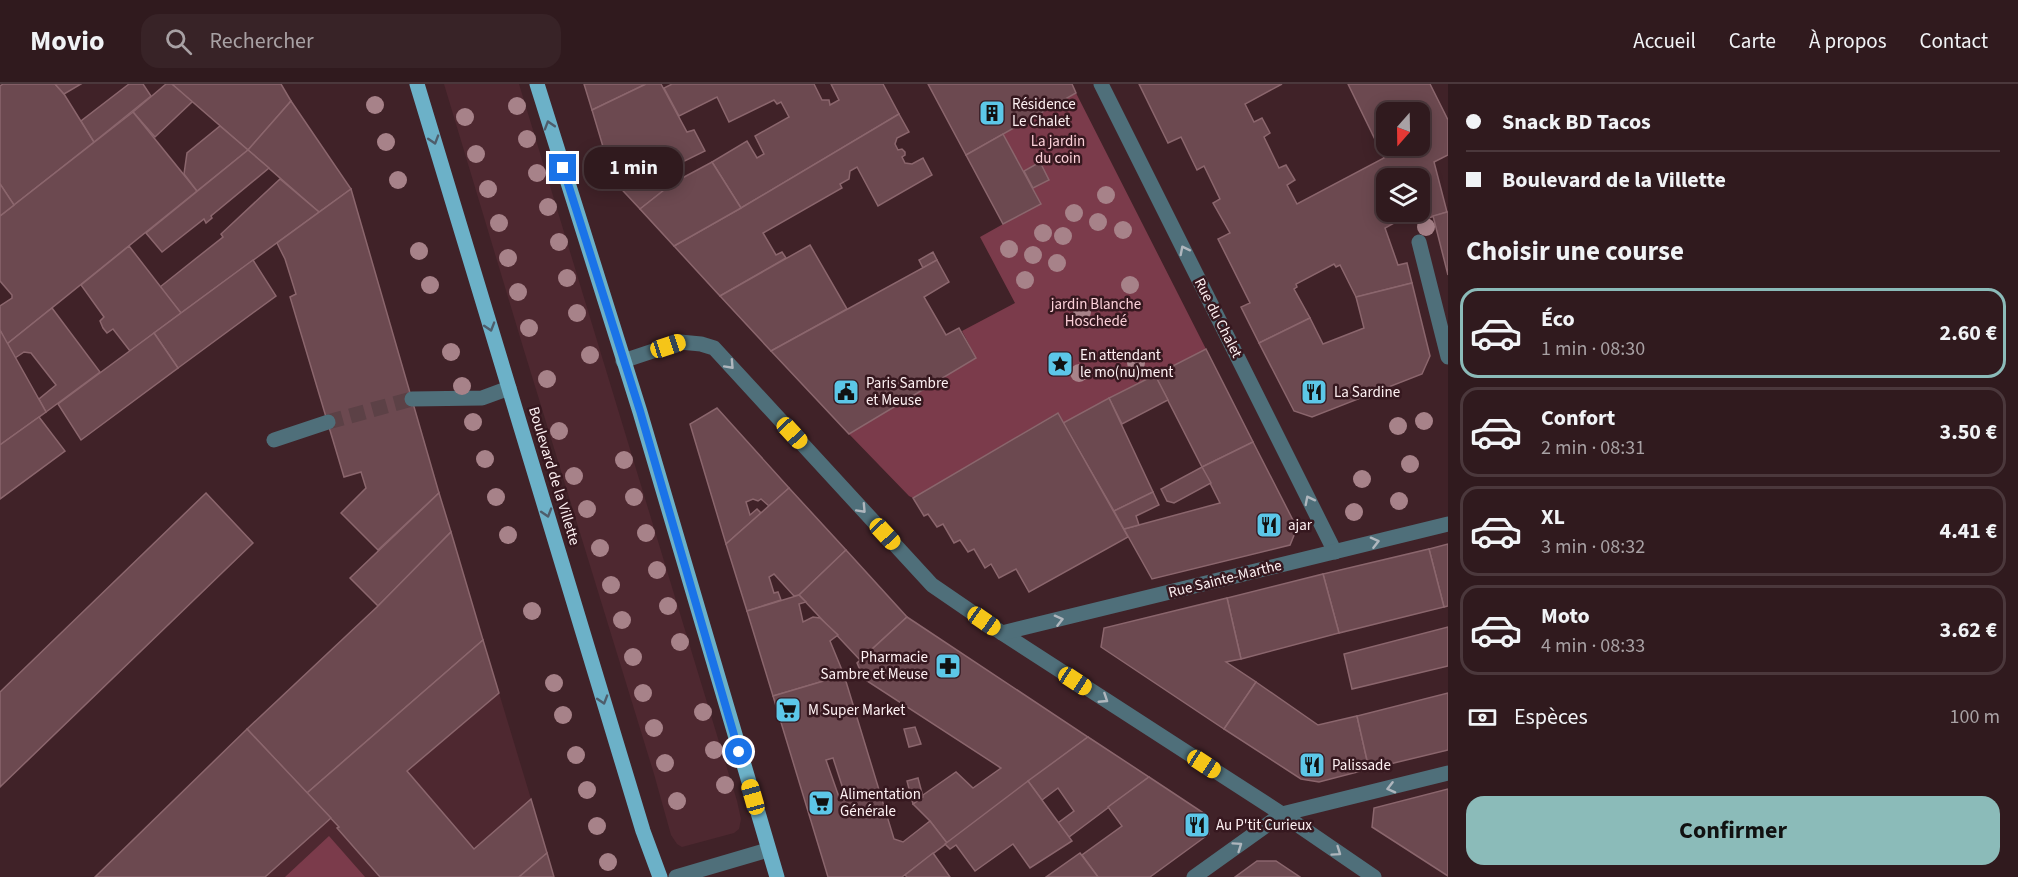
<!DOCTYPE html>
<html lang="fr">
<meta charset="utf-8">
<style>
body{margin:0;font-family:"Source Sans 3",sans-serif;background:#382327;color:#f1f3f6;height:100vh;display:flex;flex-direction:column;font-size:22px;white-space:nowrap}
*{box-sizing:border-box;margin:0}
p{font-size:20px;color:#a8a1a4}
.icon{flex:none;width:33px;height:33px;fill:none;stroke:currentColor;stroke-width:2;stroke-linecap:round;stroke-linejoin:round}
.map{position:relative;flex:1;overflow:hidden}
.side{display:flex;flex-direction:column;background:#301a1e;width:570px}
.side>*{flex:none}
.guide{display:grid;align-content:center;height:132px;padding:0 18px;background:#301a1e}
.needle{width:39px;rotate:200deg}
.tools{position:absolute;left:1376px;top:18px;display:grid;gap:12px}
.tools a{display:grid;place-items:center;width:54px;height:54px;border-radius:12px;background:#301a1e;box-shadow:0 3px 15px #0003,0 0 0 2px #4b383c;font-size:30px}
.end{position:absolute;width:27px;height:27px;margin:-14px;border:8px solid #1a73e8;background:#fff;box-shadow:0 0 0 3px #fff}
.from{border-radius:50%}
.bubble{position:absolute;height:42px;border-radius:18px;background:#301a1e;box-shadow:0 3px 15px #0003,0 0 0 2px #4b383c;font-size:20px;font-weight:700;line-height:42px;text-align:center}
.car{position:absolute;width:18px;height:36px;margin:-18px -9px;border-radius:8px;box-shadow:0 0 4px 2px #0007;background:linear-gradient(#f5c518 24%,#345 0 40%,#f5c518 0 76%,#345 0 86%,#f5c518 0)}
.guide b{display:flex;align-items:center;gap:21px;height:57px;font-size:22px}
.guide b+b{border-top:2px solid #4b383c}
.guide i{width:15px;height:15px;background:#f1f3f6}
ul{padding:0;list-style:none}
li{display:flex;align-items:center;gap:18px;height:90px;margin:0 12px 9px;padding:0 6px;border:3px solid #4b383c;border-radius:18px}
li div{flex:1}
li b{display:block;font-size:22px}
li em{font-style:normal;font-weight:700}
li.active{border-color:#8bbbb9}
li>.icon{width:54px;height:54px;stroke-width:1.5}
h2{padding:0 18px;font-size:27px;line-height:72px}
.pay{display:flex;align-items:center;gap:15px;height:66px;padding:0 18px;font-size:22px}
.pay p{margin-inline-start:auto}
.action{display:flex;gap:12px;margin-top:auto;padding:12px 18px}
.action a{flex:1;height:69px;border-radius:18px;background:#8bbbb9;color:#111;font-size:24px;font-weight:700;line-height:69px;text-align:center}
header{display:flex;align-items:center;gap:36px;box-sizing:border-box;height:84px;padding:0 30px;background:#301a1e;border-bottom:2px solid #4b383c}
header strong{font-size:28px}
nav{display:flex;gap:33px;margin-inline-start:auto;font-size:21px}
.search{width:420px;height:54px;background:#382327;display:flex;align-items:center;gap:15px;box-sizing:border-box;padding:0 21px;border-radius:18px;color:#a8a1a4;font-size:22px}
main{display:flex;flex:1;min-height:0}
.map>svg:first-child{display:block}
.built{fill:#4e2830}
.green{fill:#7b3b4b}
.building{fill:#6c4950;stroke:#8b666d;stroke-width:1.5;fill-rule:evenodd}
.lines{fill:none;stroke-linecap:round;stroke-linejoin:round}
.minor-tunnel{stroke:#5c4146;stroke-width:15;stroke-dasharray:15 8;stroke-linecap:butt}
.minor{stroke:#4f6f7a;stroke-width:15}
.major{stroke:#6cb1c8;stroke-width:15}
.tree{fill:#a78289}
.oneway{stroke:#4e5d6b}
.oneway2{stroke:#afb6bd}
.route{stroke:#1a73e8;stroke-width:8}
.labels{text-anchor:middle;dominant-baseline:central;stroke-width:5;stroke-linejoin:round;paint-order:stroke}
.poi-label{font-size:15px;fill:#fef1f3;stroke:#36181f;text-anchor:start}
.park-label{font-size:15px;fill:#fcd1d9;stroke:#36181f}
.street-label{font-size:15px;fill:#fef1f3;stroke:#36181f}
</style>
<header>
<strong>Movio</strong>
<div class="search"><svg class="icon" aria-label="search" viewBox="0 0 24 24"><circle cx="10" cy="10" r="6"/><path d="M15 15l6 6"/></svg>Rechercher</div>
<nav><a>Accueil</a><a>Carte</a><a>À propos</a><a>Contact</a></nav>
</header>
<main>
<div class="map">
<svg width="1448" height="793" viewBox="0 0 1448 793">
<rect width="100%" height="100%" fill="#402228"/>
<g class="built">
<path d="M444 0H519L737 717 741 735 739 745 734 749 682 763 677 760 671 751 654 690 523 263Z"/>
<path d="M483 556 531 715 519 793H95L247 645 308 709Z"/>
</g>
<g class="green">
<path d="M1076 9 1206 265 1063 339 1057 329 913 414 909 412 849 350 976 274 962 247 1015 219 980 153 1041 119 1003 50Z"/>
<path d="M329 752 365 793H285Z"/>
</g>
<g class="building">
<path d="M3 0H55L64 10 94 58 14 121 0 100V2Z"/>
<path d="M55 0H81L64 10Z"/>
<path d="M129 0H143L151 12 94 58 81 37Z"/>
<path d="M166 0H172L193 17 155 53 133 28Z"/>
<path d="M172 0H281L291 17 248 66Z"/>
<path d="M584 0H646L592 26Z"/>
<path d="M646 0H661L687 48 694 46 705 67 666 86 673 99 640 125 613 96 592 26Z"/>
<path d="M672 0H814L822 16H829L830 21 839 16 831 0H883L899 30 741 124 712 78 747 57 757 74 764 70 755 52 789 33 781 18 777 20 774 16 729 38 717 13 679 32 664 4Z"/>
<path d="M928 0H1072L1076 9 966 71Z"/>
<path d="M1139 0H1282L1245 20 1254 38 1262 34 1270 49 1264 53 1279 84 1286 81 1295 96 1287 101 1297 120 1384 74 1348 0H1430L1448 36V71L1434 78 1447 128 1413 139 1410 130 1385 144 1398 181 1407 179 1412 199 1356 213 1340 181 1336 183 1334 180 1296 200 1297 203 1294 205 1310 234 1259 259 1241 223 1250 219 1218 155 1230 149 1213 119 1220 115 1204 82 1197 86 1181 53 1168 59ZM1386 28H1419V62H1386ZM1386 94H1419V128H1386Z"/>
<path d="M291 17 351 105 319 128 248 66Z"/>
<path d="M133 28 197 107 7 260 0 246V222L12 214V211L0 197V132Z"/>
<path d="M899 30 909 48 897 54 895 60 898 66 902 65 905 68V71L902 73 905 79 912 80 923 74 932 91 878 122 857 83 850 87 849 95 840 100 842 104 763 149 776 171 782 168 786 174 720 212 674 162 741 124Z"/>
<path d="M220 42 248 66 197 107 184 90 187 69Z"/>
<path d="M1003 50 1041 120 1003 140 966 71Z"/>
<path d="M248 66 269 84 211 132 212 134 206 139 204 135 162 168 146 149Z"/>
<path d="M712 78 741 124 674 162 640 125 673 99Z"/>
<path d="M1040 78 1049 96 1033 104 1024 87Z"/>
<path d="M280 95 319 128 181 229 160 203 223 153 221 150Z"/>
<path d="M0 100 14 121 0 132Z"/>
<path d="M351 105 439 409 378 466 341 429 366 404 361 388 344 393 290 213 296 210 285 175 277 159Z"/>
<path d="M1447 128H1448V191L1433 132Z"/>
<path d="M810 161 847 225 771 267 720 212Z"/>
<path d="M129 162 181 229 130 267 113 245 107 249 103 244 100 237 104 233 81 201Z"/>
<path d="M933 168 937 176 923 184 919 176Z"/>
<path d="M253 176 276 212 178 284 154 249Z"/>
<path d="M937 176 949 198 924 213 946 251 959 244 976 274 849 350 771 267Z"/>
<path d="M1412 199 1430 272 1422 290 1312 333 1294 327 1259 259 1310 234 1323 260 1364 244 1356 213Z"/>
<path d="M52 224 100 288 46 328 39 315 56 301 31 269 24 268 15 274 7 260Z"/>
<path d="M0 246 46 328 0 361Z"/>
<path d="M154 249 178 284 81 356 58 320Z"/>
<path d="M1206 265 1253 358 1202 383 1155 291Z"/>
<path d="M1155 291 1168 316 1122 340 1109 314Z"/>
<path d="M1109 314 1153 408 1114 427 1063 339Z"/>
<path d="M717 324 789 404 769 422 761 415 758 417 753 415 746 418 750 431 757 425 761 429 726 460 690 340Z"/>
<path d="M1058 329 1128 453 1029 508 1016 485 999 494 991 480 985 484 974 465 968 468 960 456 954 459 943 440 937 443 928 430 924 432 913 414Z"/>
<path d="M39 333 65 367 0 415V361Z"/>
<path d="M1253 358 1297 444 1290 461 1152 495 1124 445 1220 419 1202 383Z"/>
<path d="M1202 383 1211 399 1174 419 1167 417 1161 405Z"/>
<path d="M789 404 846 466 799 511 794 512 774 490 769 493 774 509 778 508 781 516 747 527 726 460Z"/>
<path d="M1153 408 1159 421 1136 432 1139 441 1124 445 1114 427Z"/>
<path d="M206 409 253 459 0 703V608Z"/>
<path d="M439 409 451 448 378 522 350 494Z"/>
<path d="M451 448 483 556 307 709 247 645 378 522Z"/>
<path d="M1448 460V522L1444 523 1429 465Z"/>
<path d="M1429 465 1444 523 1339 549 1323 490Z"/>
<path d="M846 466 907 533 860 576 799 511Z"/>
<path d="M1323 490 1339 549 1241 575 1227 514Z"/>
<path d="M799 511 806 518 799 520 803 538 813 533 820 534 838 551 830 557 844 591 773 612 747 527Z"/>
<path d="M1227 514 1241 575 1226 578 1256 598 1224 645 1101 563 1104 544Z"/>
<path d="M907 533 1088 653 947 759 930 737 913 720 923 711 956 688 973 704 1001 684 864 595 857 579Z"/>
<path d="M1448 543V582L1352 605 1344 570Z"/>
<path d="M483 556 499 609 407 687 474 765 531 715 547 769 519 793H380L337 744 339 743 307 709Z"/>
<path d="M844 591 894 755 903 758 930 737 947 759 902 793H828L773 612ZM833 674 845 711 839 713 826 676Z"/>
<path d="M1256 598 1318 641 1357 632 1369 685 1319 698 1301 695 1224 645Z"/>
<path d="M1448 609V666L1369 685 1357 632Z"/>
<path d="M915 643 921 660 909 663 904 645Z"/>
<path d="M247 645 331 734 265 793H95Z"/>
<path d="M1088 653 1149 693 1069 753 1058 739 1074 727 1058 704 1042 716 1028 697Z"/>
<path d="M1149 693 1208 732 1209 750 1150 793H1098L1082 771 1122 742 1108 723Z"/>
<path d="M918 694 923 713 913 720 907 697Z"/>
<path d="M1028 697 1072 757 1030 784 1013 760 975 787 956 761 950 765 945 760Z"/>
<path d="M1448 705V792L1372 743 1374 724Z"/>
<path d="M547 769 554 793H519Z"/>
<path d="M933 769 950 793H907L905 791Z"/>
<path d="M1080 769 1098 793H1046Z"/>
<path d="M1257 777H1276L1300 793H1235Z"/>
</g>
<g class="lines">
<path class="minor-tunnel" d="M328 338 412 315"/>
<g class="minor">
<path d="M1101 0 1335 468"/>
<path d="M1419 158 1448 273"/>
<path d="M623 277 680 258 701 260 714 264 932 501 1002 549 1282 730 1374 793"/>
<path d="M412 315 482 314 509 304"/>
<path d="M274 356 328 338"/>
<path d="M1002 549 1448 440"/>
<path d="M676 793 768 766"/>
<path d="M1194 793 1282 730 1448 689"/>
</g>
<g class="major">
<path d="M417 0 643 747 660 793"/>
<path d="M537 0 640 328 777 793"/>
</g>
</g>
<g class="tree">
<circle cx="375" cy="21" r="9"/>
<circle cx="517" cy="22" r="9"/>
<circle cx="465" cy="33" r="9"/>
<circle cx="527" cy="55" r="9"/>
<circle cx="386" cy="58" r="9"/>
<circle cx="476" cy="70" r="9"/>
<circle cx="537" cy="89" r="9"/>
<circle cx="398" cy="96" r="9"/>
<circle cx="488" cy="105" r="9"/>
<circle cx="1106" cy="111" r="9"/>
<circle cx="548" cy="123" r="9"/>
<circle cx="1074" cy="129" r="9"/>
<circle cx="1098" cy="138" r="9"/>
<circle cx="499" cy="139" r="9"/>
<circle cx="1426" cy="143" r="9"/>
<circle cx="1123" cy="146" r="9"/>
<circle cx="1043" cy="149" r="9"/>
<circle cx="1063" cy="152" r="9"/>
<circle cx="559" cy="158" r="9"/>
<circle cx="1009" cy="165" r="9"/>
<circle cx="419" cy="167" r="9"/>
<circle cx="1033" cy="171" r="9"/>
<circle cx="508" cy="174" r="9"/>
<circle cx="1057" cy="179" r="9"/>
<circle cx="567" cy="194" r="9"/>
<circle cx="1025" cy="196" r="9"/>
<circle cx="430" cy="201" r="9"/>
<circle cx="1130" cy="201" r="9"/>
<circle cx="518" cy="208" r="9"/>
<circle cx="1082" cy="228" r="9"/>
<circle cx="577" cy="229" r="9"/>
<circle cx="529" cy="244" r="9"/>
<circle cx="451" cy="268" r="9"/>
<circle cx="590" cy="271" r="9"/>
<circle cx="1136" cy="279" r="9"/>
<circle cx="1079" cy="289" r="9"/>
<circle cx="547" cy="295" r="9"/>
<circle cx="462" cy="302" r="9"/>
<circle cx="1424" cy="337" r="9"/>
<circle cx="473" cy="338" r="9"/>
<circle cx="1398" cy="342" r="9"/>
<circle cx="559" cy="347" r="9"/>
<circle cx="485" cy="375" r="9"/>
<circle cx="624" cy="376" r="9"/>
<circle cx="1410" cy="380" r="9"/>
<circle cx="574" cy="392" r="9"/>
<circle cx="1362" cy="395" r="9"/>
<circle cx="496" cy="413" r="9"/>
<circle cx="634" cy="413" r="9"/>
<circle cx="1399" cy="417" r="9"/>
<circle cx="587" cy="425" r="9"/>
<circle cx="1354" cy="428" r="9"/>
<circle cx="646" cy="449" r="9"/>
<circle cx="508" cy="451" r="9"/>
<circle cx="600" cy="464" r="9"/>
<circle cx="657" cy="486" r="9"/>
<circle cx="611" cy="501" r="9"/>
<circle cx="668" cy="522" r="9"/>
<circle cx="532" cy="527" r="9"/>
<circle cx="622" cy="536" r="9"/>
<circle cx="680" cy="558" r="9"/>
<circle cx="633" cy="573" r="9"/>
<circle cx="554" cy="599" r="9"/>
<circle cx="643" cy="609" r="9"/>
<circle cx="703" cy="628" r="9"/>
<circle cx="563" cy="631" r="9"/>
<circle cx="654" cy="644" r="9"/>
<circle cx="714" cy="666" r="9"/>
<circle cx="576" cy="671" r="9"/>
<circle cx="665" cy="679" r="9"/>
<circle cx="725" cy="701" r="9"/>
<circle cx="587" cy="706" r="9"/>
<circle cx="677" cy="717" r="9"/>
<circle cx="597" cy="742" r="9"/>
<circle cx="608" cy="778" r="9"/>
</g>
<defs><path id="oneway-chevron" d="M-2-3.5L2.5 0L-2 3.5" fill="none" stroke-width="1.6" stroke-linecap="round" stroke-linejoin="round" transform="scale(1.5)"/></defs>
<g class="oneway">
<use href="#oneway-chevron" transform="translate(549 41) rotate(-107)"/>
<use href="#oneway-chevron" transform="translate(434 56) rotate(73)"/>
<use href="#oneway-chevron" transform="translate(490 243) rotate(73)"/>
<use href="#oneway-chevron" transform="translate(547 429) rotate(73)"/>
<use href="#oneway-chevron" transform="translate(603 616) rotate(73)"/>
</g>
<g class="oneway2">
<use href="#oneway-chevron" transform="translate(1184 166) rotate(-117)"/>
<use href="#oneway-chevron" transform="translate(730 281) rotate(47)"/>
<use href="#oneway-chevron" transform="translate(1309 416) rotate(-117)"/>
<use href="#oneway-chevron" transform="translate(862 425) rotate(47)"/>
<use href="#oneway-chevron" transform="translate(1375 458) rotate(-14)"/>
<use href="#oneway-chevron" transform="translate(1059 536) rotate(-14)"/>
<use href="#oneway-chevron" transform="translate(1104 615) rotate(33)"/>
<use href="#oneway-chevron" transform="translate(1391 704) rotate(166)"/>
<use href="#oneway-chevron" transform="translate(1238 762) rotate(-35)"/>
<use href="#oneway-chevron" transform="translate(1337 768) rotate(35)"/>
</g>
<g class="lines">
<path class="route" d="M563 84 640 327 739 668"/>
</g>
<defs>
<g id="building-square" transform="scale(1.35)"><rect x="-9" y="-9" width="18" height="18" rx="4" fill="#5cc7e8" stroke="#36181f"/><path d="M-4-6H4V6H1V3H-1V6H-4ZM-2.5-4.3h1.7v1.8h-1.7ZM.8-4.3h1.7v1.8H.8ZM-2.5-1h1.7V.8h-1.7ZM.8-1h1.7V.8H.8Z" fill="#111"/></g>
<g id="sight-square" transform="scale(1.35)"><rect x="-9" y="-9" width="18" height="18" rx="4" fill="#5cc7e8" stroke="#36181f"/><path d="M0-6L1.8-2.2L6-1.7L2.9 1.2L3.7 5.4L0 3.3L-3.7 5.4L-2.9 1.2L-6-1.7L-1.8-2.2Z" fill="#111"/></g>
<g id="civic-square" transform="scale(1.35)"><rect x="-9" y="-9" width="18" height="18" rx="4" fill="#5cc7e8" stroke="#36181f"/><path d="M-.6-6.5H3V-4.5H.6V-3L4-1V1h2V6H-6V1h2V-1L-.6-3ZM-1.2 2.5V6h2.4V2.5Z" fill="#111"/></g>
<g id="restaurant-square" transform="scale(1.35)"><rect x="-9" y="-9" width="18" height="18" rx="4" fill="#5cc7e8" stroke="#36181f"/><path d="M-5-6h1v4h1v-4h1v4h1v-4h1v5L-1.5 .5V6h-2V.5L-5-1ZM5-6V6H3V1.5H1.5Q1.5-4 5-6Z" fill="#111"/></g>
<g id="pharmacy-square" transform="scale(1.35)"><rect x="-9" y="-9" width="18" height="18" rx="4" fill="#5cc7e8" stroke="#36181f"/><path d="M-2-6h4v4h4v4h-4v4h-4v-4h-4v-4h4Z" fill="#111"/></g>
<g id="supermarket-square" transform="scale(1.35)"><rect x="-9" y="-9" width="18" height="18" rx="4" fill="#5cc7e8" stroke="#36181f"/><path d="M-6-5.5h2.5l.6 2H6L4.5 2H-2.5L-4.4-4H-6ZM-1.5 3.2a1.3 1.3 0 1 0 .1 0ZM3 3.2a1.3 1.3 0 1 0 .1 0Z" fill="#111"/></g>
</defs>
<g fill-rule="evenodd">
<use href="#building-square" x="992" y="29"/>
<use href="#sight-square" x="1060" y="280"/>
<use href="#civic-square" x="846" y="308"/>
<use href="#restaurant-square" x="1314" y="308"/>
<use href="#restaurant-square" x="1269" y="441"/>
<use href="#pharmacy-square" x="948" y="582"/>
<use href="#supermarket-square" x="788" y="626"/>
<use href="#restaurant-square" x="1312" y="681"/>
<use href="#supermarket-square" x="821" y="719"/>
<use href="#restaurant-square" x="1197" y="741"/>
</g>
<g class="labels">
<g class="poi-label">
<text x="1012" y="20">Résidence<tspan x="1012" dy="17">Le Chalet</tspan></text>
<text x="1080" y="271">En attendant<tspan x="1080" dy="17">le mo(nu)ment</tspan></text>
<text x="866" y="299">Paris Sambre<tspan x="866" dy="17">et Meuse</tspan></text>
<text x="1334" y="308">La Sardine</text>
<text x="1288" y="441">ajar</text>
<text x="928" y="573" text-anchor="end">Pharmacie<tspan x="928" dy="17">Sambre et Meuse</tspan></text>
<text x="808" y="626">M Super Market</text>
<text x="1332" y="681">Palissade</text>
<text x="840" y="710">Alimentation<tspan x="840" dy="17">Générale</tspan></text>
<text x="1216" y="741">Au P'tit Curieux</text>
</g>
<g class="park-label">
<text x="1058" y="57">La jardin<tspan x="1058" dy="17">du coin</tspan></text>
<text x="1096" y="220">jardin Blanche<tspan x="1096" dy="17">Hoschedé</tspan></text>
</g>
<g class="street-label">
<text transform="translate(1218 234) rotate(63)">Rue du Chalet</text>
<text transform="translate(554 392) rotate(73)">Boulevard de la Villette</text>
<text transform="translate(1225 495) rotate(-14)">Rue Sainte-Marthe</text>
</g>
</g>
</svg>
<div class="tools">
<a><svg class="needle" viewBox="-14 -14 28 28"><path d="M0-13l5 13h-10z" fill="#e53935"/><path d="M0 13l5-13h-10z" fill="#a8a1a4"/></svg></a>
<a><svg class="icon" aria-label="layers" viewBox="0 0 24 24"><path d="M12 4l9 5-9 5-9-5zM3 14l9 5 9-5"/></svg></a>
</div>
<i class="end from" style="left:739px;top:668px"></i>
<i class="end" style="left:563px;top:84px"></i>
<div class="bubble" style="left:584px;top:63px;width:99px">1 min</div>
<i class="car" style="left:668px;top:262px;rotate:72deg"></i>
<i class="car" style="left:792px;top:349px;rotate:137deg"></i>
<i class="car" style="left:885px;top:450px;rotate:137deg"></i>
<i class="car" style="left:984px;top:537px;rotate:125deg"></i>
<i class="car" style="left:1075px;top:597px;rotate:123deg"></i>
<i class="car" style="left:1204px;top:680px;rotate:123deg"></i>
<i class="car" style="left:753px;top:713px;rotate:344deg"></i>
</div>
<section class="side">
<div class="guide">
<b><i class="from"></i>Snack BD Tacos</b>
<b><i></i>Boulevard de la Villette</b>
</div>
<h2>Choisir une course</h2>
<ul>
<li class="active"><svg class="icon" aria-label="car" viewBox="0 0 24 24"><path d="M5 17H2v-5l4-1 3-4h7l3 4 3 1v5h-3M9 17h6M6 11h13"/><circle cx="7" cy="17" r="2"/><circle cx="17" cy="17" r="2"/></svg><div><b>Éco</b><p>1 min · 08:30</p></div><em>2.60 €</em></li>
<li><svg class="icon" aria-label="car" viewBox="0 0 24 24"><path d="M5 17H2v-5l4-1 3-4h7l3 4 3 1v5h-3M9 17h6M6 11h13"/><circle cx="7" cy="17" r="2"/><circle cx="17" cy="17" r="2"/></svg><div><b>Confort</b><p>2 min · 08:31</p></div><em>3.50 €</em></li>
<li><svg class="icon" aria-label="car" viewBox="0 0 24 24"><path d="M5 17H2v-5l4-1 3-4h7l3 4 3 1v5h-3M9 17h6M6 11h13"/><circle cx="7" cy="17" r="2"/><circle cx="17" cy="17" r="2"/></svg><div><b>XL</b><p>3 min · 08:32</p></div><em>4.41 €</em></li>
<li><svg class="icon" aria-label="car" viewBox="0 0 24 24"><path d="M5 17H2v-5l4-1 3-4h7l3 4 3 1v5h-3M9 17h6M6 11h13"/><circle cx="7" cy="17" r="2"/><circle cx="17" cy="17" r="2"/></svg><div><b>Moto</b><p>4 min · 08:33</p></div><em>3.62 €</em></li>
</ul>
<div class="pay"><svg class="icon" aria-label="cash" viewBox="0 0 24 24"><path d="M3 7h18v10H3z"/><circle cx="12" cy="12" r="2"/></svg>Espèces<p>100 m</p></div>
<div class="action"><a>Confirmer</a></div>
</section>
</main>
